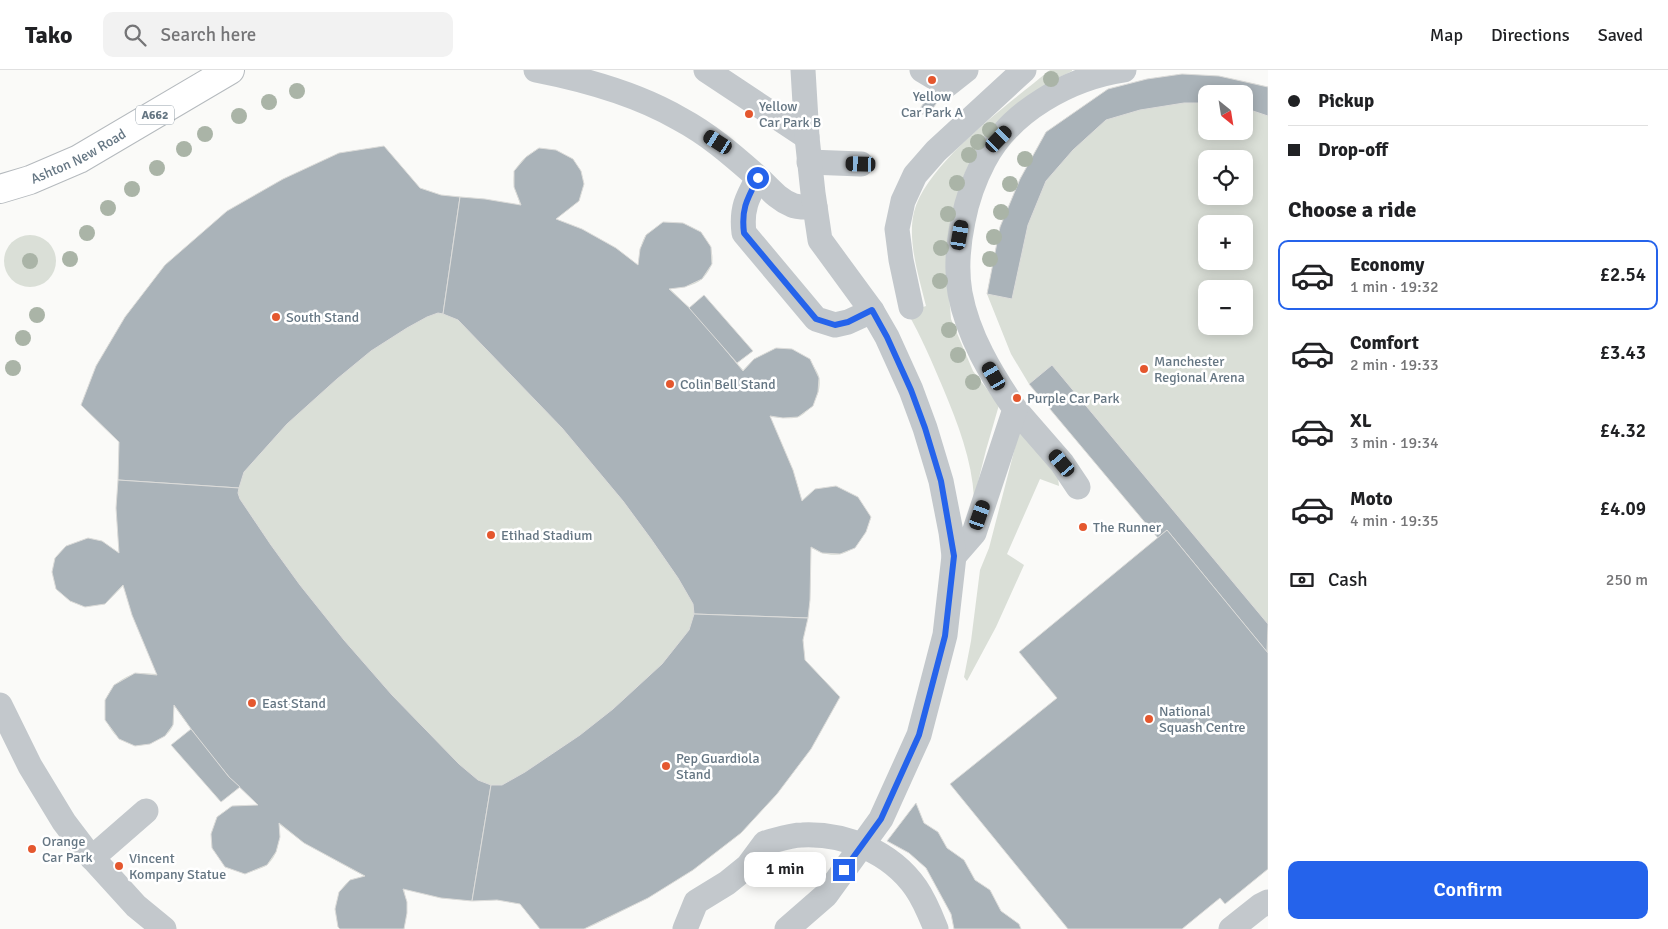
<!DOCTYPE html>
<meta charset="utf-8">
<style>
body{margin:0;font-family:Signika,sans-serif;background:#f2f2f2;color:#202124;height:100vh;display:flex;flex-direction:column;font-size:19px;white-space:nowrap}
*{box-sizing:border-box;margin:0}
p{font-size:16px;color:#757577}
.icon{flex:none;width:28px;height:28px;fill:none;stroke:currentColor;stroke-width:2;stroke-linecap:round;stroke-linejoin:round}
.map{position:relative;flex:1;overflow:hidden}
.panel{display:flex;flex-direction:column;background:#fff;width:400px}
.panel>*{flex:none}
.top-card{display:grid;align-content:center;height:110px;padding:0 20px;background:#fff}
.needle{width:32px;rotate:150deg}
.controls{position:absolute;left:1198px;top:15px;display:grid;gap:10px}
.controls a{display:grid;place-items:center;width:55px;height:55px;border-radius:10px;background:#fff;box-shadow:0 2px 12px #0003;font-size:25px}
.end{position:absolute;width:22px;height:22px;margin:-11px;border:6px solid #2563eb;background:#fff;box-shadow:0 0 0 2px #fff}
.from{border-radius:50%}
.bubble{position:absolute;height:35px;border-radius:10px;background:#fff;box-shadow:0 2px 12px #0003;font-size:16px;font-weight:600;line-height:35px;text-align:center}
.car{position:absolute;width:15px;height:30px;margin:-15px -8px;border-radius:6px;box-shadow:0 0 4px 1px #0007;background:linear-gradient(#222 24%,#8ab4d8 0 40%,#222 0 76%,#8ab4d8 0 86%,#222 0)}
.top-card b{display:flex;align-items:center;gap:18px;height:48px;font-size:19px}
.top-card b+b{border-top:1px solid #e0e0e0}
.top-card i{width:12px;height:12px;background:#202124}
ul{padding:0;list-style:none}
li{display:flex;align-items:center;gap:15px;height:70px;margin:0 10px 8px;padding:0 10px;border:2px solid transparent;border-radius:10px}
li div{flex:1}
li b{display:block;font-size:19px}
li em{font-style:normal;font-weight:600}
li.on{border-color:#2563eb}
li>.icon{width:45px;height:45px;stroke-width:1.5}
h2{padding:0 20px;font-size:22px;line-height:60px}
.pay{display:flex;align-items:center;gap:12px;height:55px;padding:0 20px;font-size:19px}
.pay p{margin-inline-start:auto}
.cta{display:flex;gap:10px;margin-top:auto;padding:10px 20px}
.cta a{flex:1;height:58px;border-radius:10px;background:#2563eb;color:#fff;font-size:20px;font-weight:600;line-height:58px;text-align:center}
header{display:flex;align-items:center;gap:30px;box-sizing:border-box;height:70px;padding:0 25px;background:#fff;border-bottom:1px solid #e0e0e0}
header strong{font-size:24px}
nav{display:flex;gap:28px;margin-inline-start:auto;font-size:18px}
.search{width:350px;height:45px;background:#f2f2f2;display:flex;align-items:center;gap:12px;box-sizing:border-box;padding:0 18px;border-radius:10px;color:#757577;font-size:19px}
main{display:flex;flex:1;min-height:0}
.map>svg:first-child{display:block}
.green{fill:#dadfd7;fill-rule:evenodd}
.building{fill:#aab3b9;stroke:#dcdcda}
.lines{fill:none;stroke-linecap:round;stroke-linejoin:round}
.major-casing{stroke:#b5babe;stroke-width:30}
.minor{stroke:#c3c8cc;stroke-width:25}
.major{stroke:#fff;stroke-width:28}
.tree{fill:#aab4a7}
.route{stroke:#2563eb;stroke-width:6}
.poi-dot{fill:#e4572e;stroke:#fff;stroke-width:2}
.labels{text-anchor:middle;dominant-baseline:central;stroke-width:5;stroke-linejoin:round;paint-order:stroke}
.shield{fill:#fff;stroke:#939fa8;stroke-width:1}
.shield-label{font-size:12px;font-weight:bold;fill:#657683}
.poi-label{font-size:14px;fill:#657683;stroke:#fff;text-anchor:start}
.street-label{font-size:14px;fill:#657683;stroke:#fff}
</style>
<header>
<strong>Tako</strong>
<div class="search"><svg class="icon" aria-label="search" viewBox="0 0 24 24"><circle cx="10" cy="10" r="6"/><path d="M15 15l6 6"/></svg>Search here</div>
<nav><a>Map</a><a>Directions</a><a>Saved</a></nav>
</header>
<main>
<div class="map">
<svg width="1268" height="859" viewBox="0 0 1268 859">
<rect width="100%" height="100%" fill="#fafaf8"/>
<g class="green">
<path d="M1050 0H1072V1L1056 9 983 71 966 100 956 130 946 188 951 249 973 301 999 335 986 380 974 428C972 390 958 354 943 318 932 292 921 266 907 242L926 236C919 207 907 171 914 142 927 92 1010 33 1050 0Z"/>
<path d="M1182 4C1211 6 1239 9 1268 17V583L1158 468 1029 314 1011 284 987 224 1000 157 1020 109 1046 62 1108 19 1147 9ZM1206 24H1244V61H1206ZM1206 89H1244V126H1206ZM1206 154H1244V191H1206ZM1206 219H1244V256H1206Z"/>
<path d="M384 76 420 118 441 125 485 129 520 135C519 129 515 122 514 116 511 97 524 87 539 78L573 89 581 101 584 114 579 131 556 149 638 195C640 186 640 173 646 165 648 163 652 161 655 159 685 136 734 180 702 209 693 217 680 217 670 219L696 244 743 300 754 289 776 278 810 289C812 295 818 301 819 307 823 321 811 342 798 347 790 350 778 347 770 347L793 400 802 430 815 419 836 416 849 423 871 447C864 471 850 491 822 483 818 482 814 479 811 478L810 530 803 570 805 590 840 627 811 679 777 724 741 763 693 800 648 828 594 855 584 859H540L520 834 497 830 472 831 441 828 404 819C407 836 408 841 404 859H340L338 857C335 841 334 823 349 811 353 808 360 808 364 806L304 773 279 754C279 768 280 784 267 795 262 799 251 801 245 804L225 797 212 778 211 764 217 747 232 736 258 735 199 670 174 636C173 641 175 650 173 655 171 663 163 667 157 670 109 693 80 621 134 604 140 602 150 604 157 604L132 545 124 515 105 534 85 537 70 531 52 502 55 488 66 476 88 468 102 471 119 483 116 438 120 394 119 372 96 296 125 247 165 195 227 141 283 109 339 83Z"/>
<circle cx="30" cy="191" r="26"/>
<path d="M1022 359 1057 400 1059 416 1040 409 1007 484 1024 495 996 557 967 611 964 607 971 571 980 500 989 478 1018 366Z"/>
</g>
<g class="building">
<path d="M1182 4 1219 6 1268 17V46L1244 38V24H1206V33H1184L1140 40 1106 50 1073 80 1046 111 1028 155 1012 229 987 224 1000 157 1020 109 1046 62 1108 19 1147 9Z"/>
<path d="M932 22 940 28 927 47 918 41Z"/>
<path d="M384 76 420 118 441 125 460 127 443 244 438 243 427 247 407 258 371 281 337 309 287 354 244 402 239 418 118 410 119 372 81 335 96 296 125 247 165 195 227 141 283 109 339 83Z"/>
<path d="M539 78 556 80 573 89 581 101 584 114 579 131 556 149 582 159 616 178 638 195 640 179 646 165 663 152 683 153 701 162 711 177 712 194 702 209 685 217 669 219 696 244 743 301 754 289 776 278 792 279 810 289 819 308 818 322 813 336 798 347 783 348 770 346 793 400 802 431 815 419 836 416 858 427 871 447 866 462 855 478 840 484 822 483 811 477 810 530 808 548 694 544 693 534 678 508 651 469 623 431 562 358 458 250 443 244 460 127 485 129 521 135 514 117V101L526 87Z"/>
<path d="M704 225 753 281 737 293 689 238Z"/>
<path d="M1052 295 1268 554 1267 582 1167 460 1158 468 1029 314Z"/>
<path d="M118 410 239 418 238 423 240 429 271 475 300 515 344 570 392 625 459 694 478 710 491 715 472 831 441 828 403 819 407 832V843L404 859H340L338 857 335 839 339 822 350 810 365 806 304 773 279 753 280 767 276 782 267 795 245 804 225 797 212 778 211 764 217 747 232 736 258 735 229 707 199 670 174 635 173 655 165 666 150 674 135 676 119 669 105 650V630L114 615 135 603 157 605 132 545 123 515 105 534 85 537 70 531 56 519 52 502 55 488 66 476 88 468 102 471 119 483 116 438Z"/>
<path d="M1167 460 1268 583V799L1225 834 1220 828 1182 859H1068L950 714 1057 628 1019 582Z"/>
<path d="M694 544 808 548 803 570 805 590 840 627 811 679 777 724 741 763 693 800 648 828 584 859H540L520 834 497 830 472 831 491 715H502L525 702 580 665 613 639 662 594 689 560Z"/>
<path d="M191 659 229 707 240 717 221 732 171 675Z"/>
<path d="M916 733 924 753 938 762 947 778 964 790 975 810 990 820 1001 841 1019 854 1021 859H954L951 844 926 798 909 783 887 771Z"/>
</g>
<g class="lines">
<g class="major-casing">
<g id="major">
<path id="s1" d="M0 119 30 110 79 89 230 0"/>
</g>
</g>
<g class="minor">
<path d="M536 0C582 9 639 25 680 49 708 64 730 83 754 104 767 115 775 128 792 135 798 138 808 137 815 137"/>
<path d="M706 0 807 67"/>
<path d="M922 0 947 15 966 0"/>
<path d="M809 92 861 94"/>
<path d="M758 108C747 128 741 139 744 163L816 249 835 255 848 252 872 241"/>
<path d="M911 237 901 190 897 159 903 131 915 105 936 81 1024 0"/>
<path d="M1015 339 1062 393 1078 417"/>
<path d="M954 486 974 463 1015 339C991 304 968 266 960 223 956 200 958 175 963 151 967 130 974 110 984 91 1010 41 1070 8 1124 0"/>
<path d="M0 635 30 696 64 752 86 781 136 836 164 859"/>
<path d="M92 788 146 741"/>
<path d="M685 859 696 832 727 813 748 796 765 773C777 770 790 765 802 765 845 763 891 782 916 818 925 831 930 844 936 859"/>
<path d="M787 859 826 825 881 749 919 665 945 565 954 486 951 462 941 411 925 358 911 320 887 267 872 241 820 170 813 123 807 67 803 0"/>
<path d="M1231 859 1260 836 1268 832"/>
</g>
<use href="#major" class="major"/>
</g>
<g class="tree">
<circle cx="1051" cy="9" r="8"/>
<circle cx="297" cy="21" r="8"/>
<circle cx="269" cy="32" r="8"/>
<circle cx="239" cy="46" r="8"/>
<circle cx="990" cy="60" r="8"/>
<circle cx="205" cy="64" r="8"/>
<circle cx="978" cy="72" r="8"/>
<circle cx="184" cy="79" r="8"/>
<circle cx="969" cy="85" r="8"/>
<circle cx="1025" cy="89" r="8"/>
<circle cx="157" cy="98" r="8"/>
<circle cx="957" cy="113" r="8"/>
<circle cx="1010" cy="114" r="8"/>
<circle cx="132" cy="119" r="8"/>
<circle cx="108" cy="138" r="8"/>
<circle cx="1001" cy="142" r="8"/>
<circle cx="948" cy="144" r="8"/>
<circle cx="87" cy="163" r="8"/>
<circle cx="994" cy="167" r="8"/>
<circle cx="941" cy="178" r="8"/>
<circle cx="70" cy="189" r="8"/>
<circle cx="990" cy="189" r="8"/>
<circle cx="30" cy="191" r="8"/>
<circle cx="940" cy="211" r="8"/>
<circle cx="37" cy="245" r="8"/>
<circle cx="949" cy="260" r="8"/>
<circle cx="23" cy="268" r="8"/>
<circle cx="958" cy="285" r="8"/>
<circle cx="13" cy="298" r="8"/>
<circle cx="973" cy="312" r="8"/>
</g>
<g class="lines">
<path class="route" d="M758 108C747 129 741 139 744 163L816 249 835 255 848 252 872 240 887 267 911 320 925 358 941 411 954 486 945 566 919 665 881 749 844 800"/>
</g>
<g class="poi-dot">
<circle cx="932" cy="10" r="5"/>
<circle cx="749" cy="44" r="5"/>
<circle cx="276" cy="247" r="5"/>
<circle cx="1144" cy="299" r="5"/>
<circle cx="670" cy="314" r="5"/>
<circle cx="1017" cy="328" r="5"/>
<circle cx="1083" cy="457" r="5"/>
<circle cx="491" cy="465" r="5"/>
<circle cx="252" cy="633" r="5"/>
<circle cx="1149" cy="649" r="5"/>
<circle cx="666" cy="696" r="5"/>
<circle cx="32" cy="779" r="5"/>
<circle cx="119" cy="796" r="5"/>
</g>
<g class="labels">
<rect class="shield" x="136" y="35.5" width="38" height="19" rx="4"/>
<g class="shield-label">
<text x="155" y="45">A662</text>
</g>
<g class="poi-label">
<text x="932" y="26" text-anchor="middle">Yellow<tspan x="932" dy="16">Car Park A</tspan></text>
<text x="759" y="36">Yellow<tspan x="759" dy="16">Car Park B</tspan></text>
<text x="286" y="247">South Stand</text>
<text x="1154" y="291">Manchester<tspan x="1154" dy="16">Regional Arena</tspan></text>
<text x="680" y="314">Colin Bell Stand</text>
<text x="1027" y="328">Purple Car Park</text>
<text x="1093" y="457">The Runner</text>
<text x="501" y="465">Etihad Stadium</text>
<text x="262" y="633">East Stand</text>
<text x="1159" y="641">National<tspan x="1159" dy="16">Squash Centre</tspan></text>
<text x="676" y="688">Pep Guardiola<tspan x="676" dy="16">Stand</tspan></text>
<text x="42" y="771">Orange<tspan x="42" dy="16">Car Park</tspan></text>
<text x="129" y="788">Vincent<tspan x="129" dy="16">Kompany Statue</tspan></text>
</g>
<g class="street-label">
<text stroke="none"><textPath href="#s1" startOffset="85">Ashton New Road</textPath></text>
</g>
</g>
</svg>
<div class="controls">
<a><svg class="needle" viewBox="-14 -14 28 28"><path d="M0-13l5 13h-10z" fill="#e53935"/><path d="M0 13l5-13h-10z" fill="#757577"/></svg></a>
<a><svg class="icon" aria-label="locate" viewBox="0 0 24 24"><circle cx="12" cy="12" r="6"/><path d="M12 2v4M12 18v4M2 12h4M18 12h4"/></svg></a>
<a>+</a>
<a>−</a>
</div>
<i class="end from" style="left:758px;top:108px"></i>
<i class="end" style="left:844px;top:800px"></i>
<div class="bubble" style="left:744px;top:782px;width:82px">1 min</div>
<i class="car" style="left:999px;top:69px;rotate:44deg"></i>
<i class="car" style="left:718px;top:72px;rotate:302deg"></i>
<i class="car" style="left:861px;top:94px;rotate:272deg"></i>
<i class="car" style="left:960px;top:165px;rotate:10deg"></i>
<i class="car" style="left:994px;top:306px;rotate:330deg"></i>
<i class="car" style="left:1062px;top:393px;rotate:320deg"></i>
<i class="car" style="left:980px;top:445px;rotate:19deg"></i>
</div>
<section class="panel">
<div class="top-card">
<b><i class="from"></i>Pickup</b>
<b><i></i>Drop-off</b>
</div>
<h2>Choose a ride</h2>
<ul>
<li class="on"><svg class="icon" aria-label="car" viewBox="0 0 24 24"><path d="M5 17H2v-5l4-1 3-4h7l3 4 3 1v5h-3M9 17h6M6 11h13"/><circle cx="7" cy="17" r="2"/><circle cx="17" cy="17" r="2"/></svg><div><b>Economy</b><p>1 min · 19:32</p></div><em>£2.54</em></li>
<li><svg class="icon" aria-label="car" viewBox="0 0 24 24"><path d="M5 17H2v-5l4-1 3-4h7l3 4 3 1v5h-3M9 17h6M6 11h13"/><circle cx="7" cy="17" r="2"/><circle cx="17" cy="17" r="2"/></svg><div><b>Comfort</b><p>2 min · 19:33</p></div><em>£3.43</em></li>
<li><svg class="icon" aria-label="car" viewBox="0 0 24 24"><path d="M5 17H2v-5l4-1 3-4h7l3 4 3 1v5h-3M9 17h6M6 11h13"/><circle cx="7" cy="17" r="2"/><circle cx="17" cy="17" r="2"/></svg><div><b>XL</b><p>3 min · 19:34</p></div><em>£4.32</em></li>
<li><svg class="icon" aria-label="car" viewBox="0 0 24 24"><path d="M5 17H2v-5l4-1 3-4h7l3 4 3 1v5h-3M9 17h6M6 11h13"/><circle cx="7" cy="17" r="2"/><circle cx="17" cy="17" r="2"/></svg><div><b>Moto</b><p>4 min · 19:35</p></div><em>£4.09</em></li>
</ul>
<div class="pay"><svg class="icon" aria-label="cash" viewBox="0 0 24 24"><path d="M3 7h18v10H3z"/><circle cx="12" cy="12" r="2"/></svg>Cash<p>250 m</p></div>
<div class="cta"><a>Confirm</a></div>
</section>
</main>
